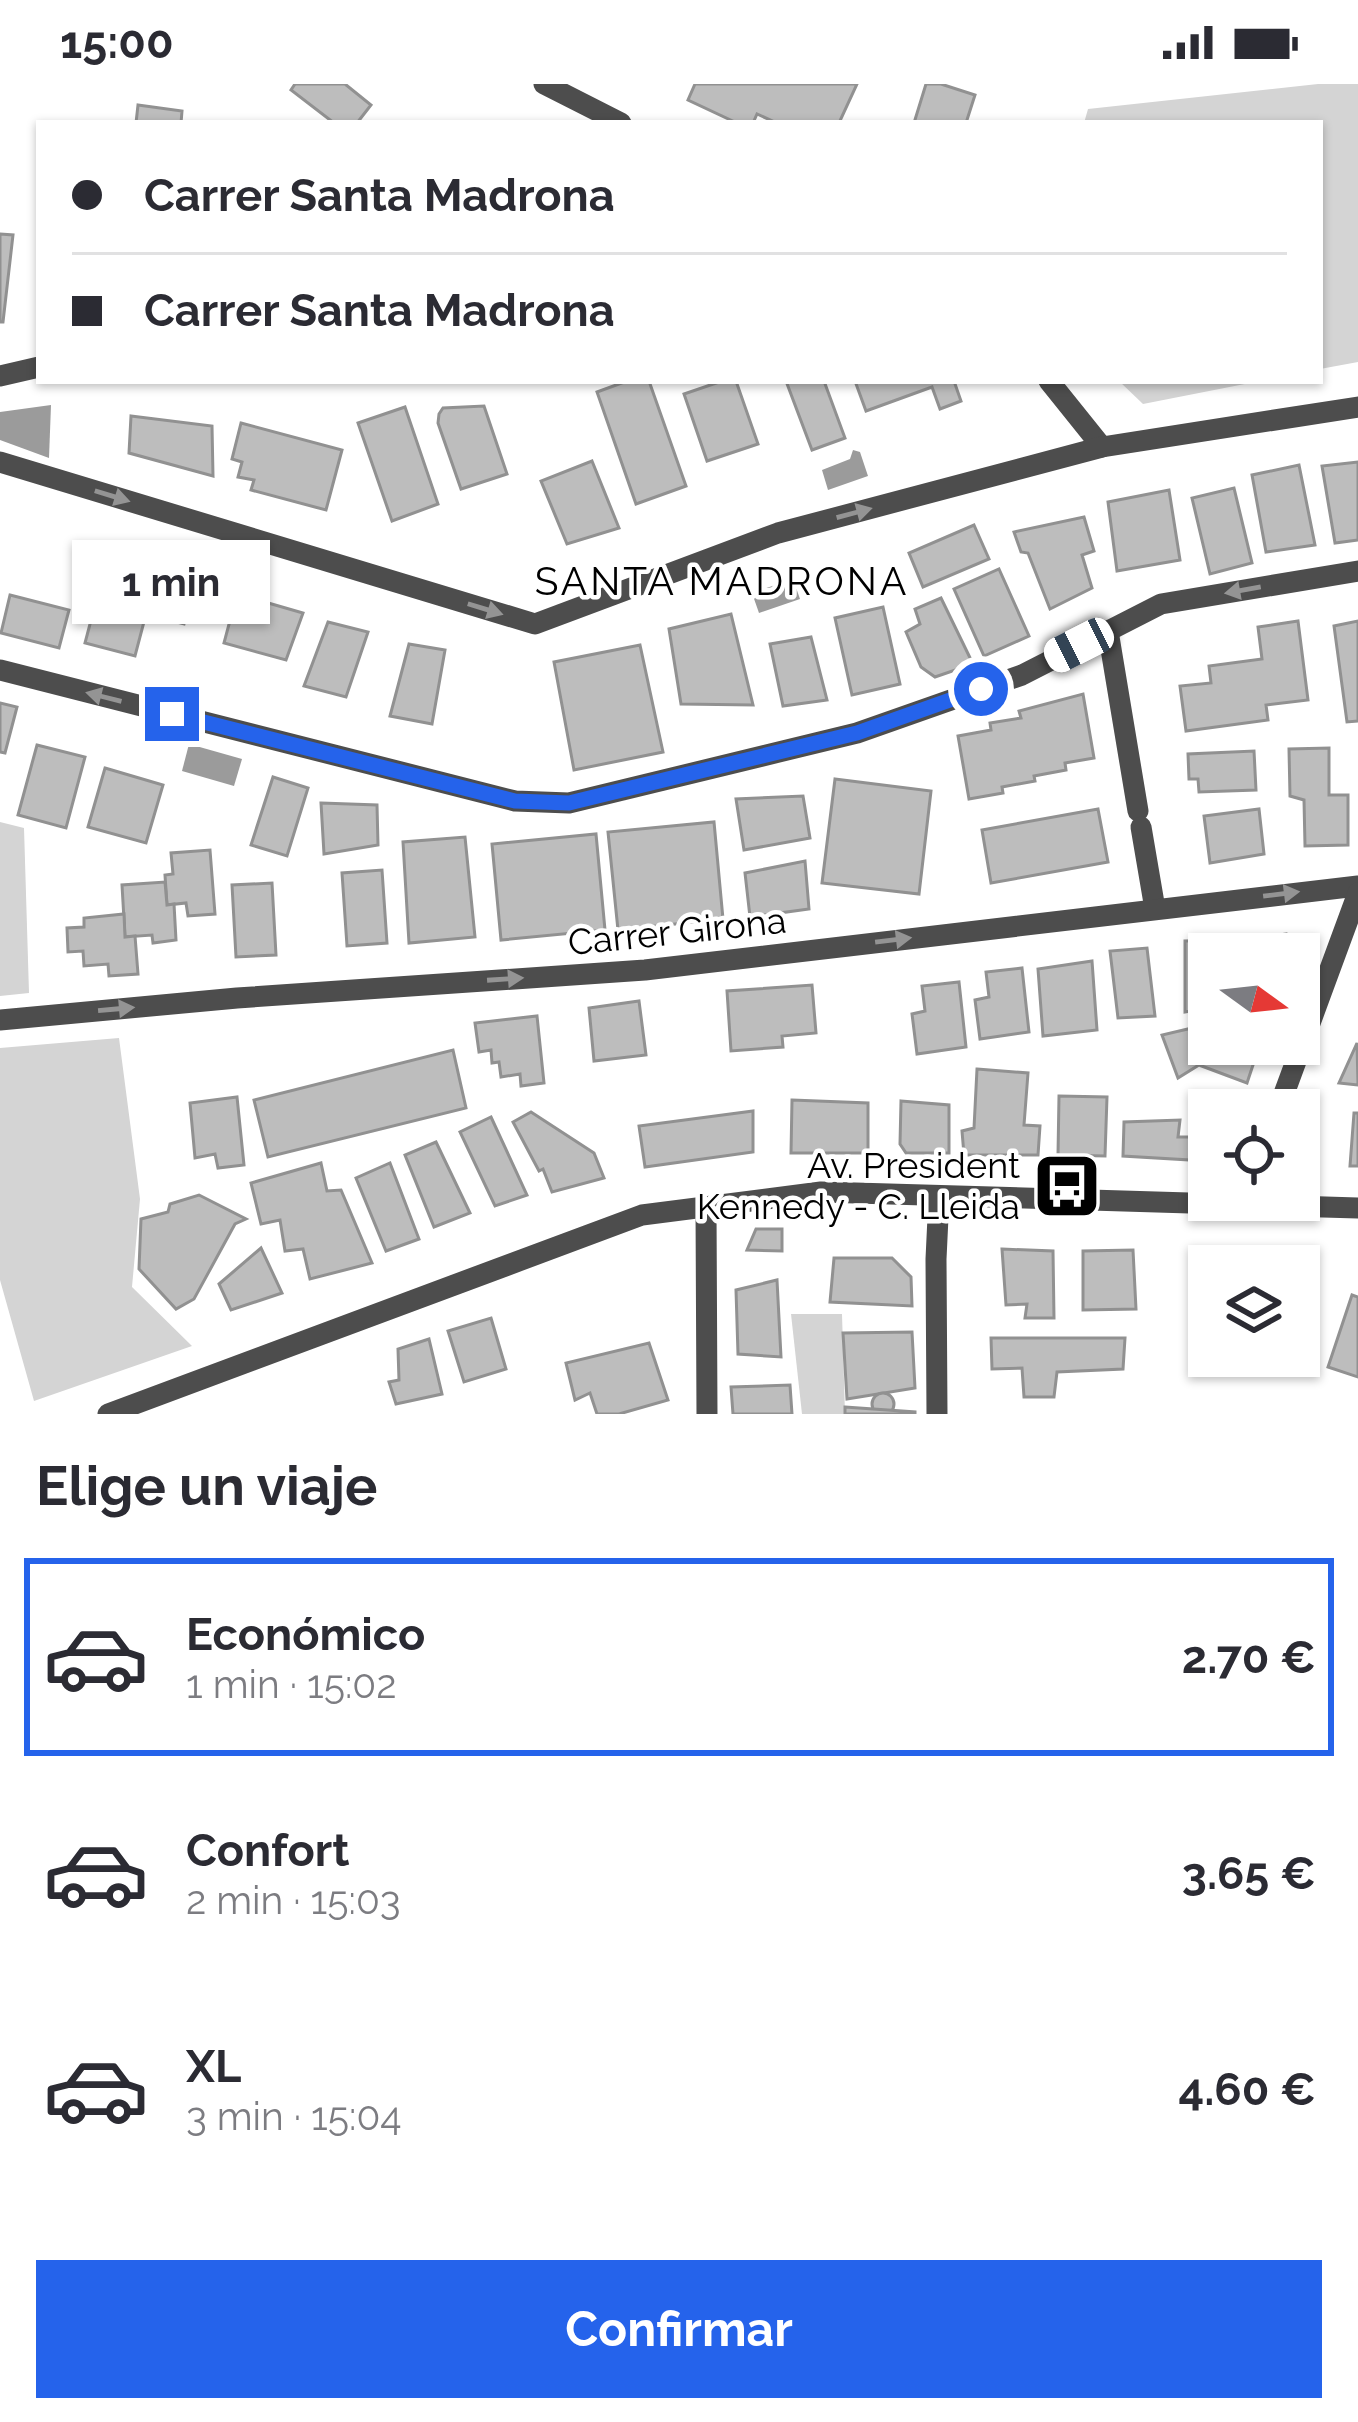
<!DOCTYPE html>
<html lang="es">
<meta charset="utf-8">
<style>
body{margin:0;font-family:Raleway,sans-serif;background:#f7f7f7;color:#2b2b33;height:100vh;display:flex;flex-direction:column;font-size:45px;white-space:nowrap}
*{box-sizing:border-box;margin:0}
p{font-size:39px;color:#7c7c81}
.icon{flex:none;width:66px;height:66px;fill:none;stroke:currentColor;stroke-width:2;stroke-linecap:round;stroke-linejoin:round}
.map{position:relative;height:1330px;overflow:hidden}
.details{display:flex;flex-direction:column;background:#fff;flex:1}
.details>*{flex:none}
.guide{position:absolute;left:36px;top:36px;width:1287px;height:264px;border-radius:0px;box-shadow:0 3px 9px #0004;display:grid;align-content:center;height:264px;padding:0 36px;background:#fff}
.needle{width:78px;rotate:105deg}
.fabs{position:absolute;left:1188px;top:849px;display:grid;gap:24px}
.fabs a{display:grid;place-items:center;width:132px;height:132px;border-radius:0px;background:#fff;box-shadow:0 3px 9px #0004;font-size:60px}
.end{position:absolute;width:54px;height:54px;margin:-27px;border:15px solid #2563eb;background:#fff;box-shadow:0 0 0 6px #fff}
.from{border-radius:50%}
.bubble{position:absolute;height:84px;border-radius:0px;background:#fff;box-shadow:0 3px 9px #0004;font-size:39px;font-weight:700;line-height:84px;text-align:center}
.car{position:absolute;width:36px;height:72px;margin:-36px -18px;border-radius:15px;box-shadow:0 0 9px 3px #0007;background:linear-gradient(#fff 24%,#345 0 40%,#fff 0 76%,#345 0 86%,#fff 0)}
.guide b{display:flex;align-items:center;gap:42px;height:114px;font-size:45px}
.guide b+b{border-top:3px solid #e1e1e2}
.guide i{width:30px;height:30px;background:#2b2b33}
ul{padding:0;list-style:none}
li{display:flex;align-items:center;gap:36px;height:198px;margin:0 24px 18px;padding:0 12px;border:6px solid transparent;border-radius:0px}
li div{flex:1}
li b{display:block;font-size:45px}
li em{font-style:normal;font-weight:700}
li.active{border-color:#2563eb}
li>.icon{width:108px;height:108px;stroke-width:1.5}
h2{padding:0 36px;font-size:54px;line-height:144px}
.primary-button{display:flex;gap:24px;margin-top:auto;padding:24px 36px}
.primary-button a{flex:1;height:138px;border-radius:0px;background:#2563eb;color:#fff;font-size:48px;font-weight:700;line-height:138px;text-align:center}
.status{display:flex;justify-content:space-between;align-items:center;height:84px;padding:0 60px;background:#fff;direction:ltr}
.status svg{height:33px;fill:currentColor}
.map>svg:first-child{display:block}
.green{fill:#d4d4d4}
.water{fill:#9b9b9b}
.building{fill:#bdbdbd;stroke:#919191;stroke-width:3}
.lines{fill:none;stroke-linecap:round;stroke-linejoin:round}
.minor{stroke:#4d4d4d;stroke-width:21}
.oneway{fill:#949494}
.route{stroke:#2563eb;stroke-width:15}
.labels{text-anchor:middle;dominant-baseline:central;stroke-width:9;stroke-linejoin:round;paint-order:stroke}
.street-label{font-size:36px;fill:#000;stroke:#fff}
.poi-label{font-size:36px;fill:#000;stroke:#fff;text-anchor:end}
.neighbourhood-label{font-size:39px;letter-spacing:3px;fill:#000;stroke:#fff}
</style>
<div class="status"><b>15:00</b><svg viewBox="0 0 49 12"><path d="M0 12V9h3v3zM5 12V6h3v6zM10 12V3h3v9zM15 12V0h3v12zM26 1h20v11H26zM47 4h2v5h-2z"/></svg></div>
<div class="map">
<svg width="1358" height="1330" viewBox="0 0 1358 1330">
<rect width="100%" height="100%" fill="#fff"/>
<g class="green">
<path d="M1318 0H1358V278L1320 285V39H1084L1088 25Z"/>
<path d="M1119 297H1260L1143 320Z"/>
<path d="M0 738 24 744 29 909 0 912Z"/>
<path d="M119 954 140 1115 132 1203 192 1262 34 1317 0 1196V964Z"/>
<path d="M791 1230H842L845 1330H802Z"/>
</g>
<g class="water">
<path d="M51 321 49 374 0 356V328Z"/>
<path d="M853 366 860 368 868 392 828 406 822 386 850 375Z"/>
<path d="M793 495 800 515 759 529 752 509Z"/>
<path d="M189 660 242 675 234 702 182 687Z"/>
</g>
<g class="building">
<path d="M295 0H345L371 21 357 39H334L291 6Z"/>
<path d="M695 0H857L839 39H777L757 30 753 39H737L688 16Z"/>
<path d="M926 0H941L975 11 966 39H914Z"/>
<path d="M138 21 182 27 181 39H136Z"/>
<path d="M0 150 13 151 3 238H0Z"/>
<path d="M627 297H649L686 402 636 420 597 308Z"/>
<path d="M722 297H736L758 360 707 377 684 310Z"/>
<path d="M786 297H824L845 354 812 366Z"/>
<path d="M855 297H954L961 317 940 325 932 303 866 327Z"/>
<path d="M484 322 507 390 461 405 438 339 439 330 443 324Z"/>
<path d="M405 323 438 420 392 437 358 339Z"/>
<path d="M131 332 212 342 213 392 129 369Z"/>
<path d="M241 339 342 366 326 426 251 406 254 396 238 393 242 378 232 375Z"/>
<path d="M592 377 619 444 567 460 541 397Z"/>
<path d="M1358 378V456L1335 459 1322 382Z"/>
<path d="M1299 381 1315 461 1266 468 1252 391Z"/>
<path d="M1234 404 1252 479 1210 490 1192 414Z"/>
<path d="M1169 406 1180 476 1117 487 1108 418Z"/>
<path d="M1084 433 1094 467 1082 471 1092 504 1050 525 1028 469 1021 468 1014 448Z"/>
<path d="M974 441 989 475 923 503 909 469Z"/>
<path d="M157 475 197 486 184 540 146 530 135 572 85 559 100 502 146 514Z"/>
<path d="M999 485 1029 552 984 572 954 505Z"/>
<path d="M237 510 303 529 286 576 224 559Z"/>
<path d="M10 511 69 526 59 564 1 549Z"/>
<path d="M941 514 973 580 935 593 921 583 906 548 920 540 915 525Z"/>
<path d="M883 523 900 600 852 611 835 534Z"/>
<path d="M731 530 753 621 681 620 669 545Z"/>
<path d="M1298 537 1308 616 1266 621 1268 636 1186 647 1180 602 1211 599 1209 582 1262 575 1258 543Z"/>
<path d="M1358 537V637L1347 638 1334 542Z"/>
<path d="M328 538 368 548 346 613 304 602Z"/>
<path d="M811 553 827 616 783 622 770 560Z"/>
<path d="M409 560 445 566 432 640 390 632Z"/>
<path d="M640 561 663 668 574 686 554 578Z"/>
<path d="M1083 610 1094 674 1065 679 1066 686 1034 692 1035 697 1002 703 1003 709 969 715 958 652 991 646 990 639 1021 634 1019 627Z"/>
<path d="M0 619 17 623 5 669 0 668Z"/>
<path d="M37 661 85 673 66 744 18 731Z"/>
<path d="M1329 664V711H1348V761L1305 762 1304 716 1290 712 1289 665Z"/>
<path d="M1254 667 1256 706 1199 708 1198 695H1189L1188 670Z"/>
<path d="M105 684 163 701 146 759 88 743Z"/>
<path d="M273 693 308 704 287 772 251 761Z"/>
<path d="M835 695 931 707 919 810 822 799Z"/>
<path d="M803 712 810 754 744 766 736 715Z"/>
<path d="M321 719 377 721 378 761 324 770Z"/>
<path d="M1098 725 1108 778 991 799 982 746Z"/>
<path d="M1259 725 1264 770 1210 779 1204 732Z"/>
<path d="M714 738 723 835 618 846 608 748Z"/>
<path d="M596 750 605 846 501 856 492 760Z"/>
<path d="M465 753 475 853 409 859 403 758Z"/>
<path d="M210 766 215 830 188 832 186 819 167 821 165 791 173 790 171 769Z"/>
<path d="M805 777 809 825 750 833 745 789Z"/>
<path d="M382 786 387 859 347 862 342 789Z"/>
<path d="M165 798 167 821 174 820 176 856 153 859 152 851 125 853 122 801Z"/>
<path d="M272 799 276 871 236 873 232 801Z"/>
<path d="M124 830 125 853 135 852 138 890 109 892 108 880 84 882 83 867 68 868 67 844 84 843V834Z"/>
<path d="M1286 850 1288 870H1241V857Z"/>
<path d="M1227 856 1228 870H1209V924L1185 928V857Z"/>
<path d="M1147 864 1155 932 1118 934 1110 867Z"/>
<path d="M1092 877 1097 946 1043 952 1038 885Z"/>
<path d="M1022 884 1029 948 980 955 975 916 989 913 986 888Z"/>
<path d="M959 898 966 963 917 970 912 930 925 927 922 902Z"/>
<path d="M812 901 816 949 782 952 783 963 731 967 727 907Z"/>
<path d="M639 917 646 971 594 977 589 924Z"/>
<path d="M537 932 544 999 521 1002 520 990 501 993 499 978 492 979 491 966 479 968 475 939Z"/>
<path d="M1209 940V960H1260L1247 999 1199 981 1178 994 1162 951Z"/>
<path d="M1357 959 1358 1001 1339 999Z"/>
<path d="M453 966 466 1024 268 1073 254 1016Z"/>
<path d="M977 985 1028 989 1024 1041 1040 1042 1038 1071H964L962 1047 974 1044Z"/>
<path d="M1059 1012 1107 1013 1105 1072 1058 1071Z"/>
<path d="M237 1013 244 1081 218 1084 215 1070 195 1074 190 1019Z"/>
<path d="M792 1016 868 1019V1069H791Z"/>
<path d="M901 1017 949 1021V1069H906L900 1060Z"/>
<path d="M753 1027V1068L645 1083 639 1042Z"/>
<path d="M531 1028 594 1069 604 1094 552 1108 543 1085 539 1087 513 1038Z"/>
<path d="M1354 1029H1358V1082H1350Z"/>
<path d="M491 1033 527 1111 495 1122 460 1048Z"/>
<path d="M1180 1036 1178 1053H1209V1098L1202 1099 1206 1077 1123 1072 1124 1038Z"/>
<path d="M436 1058 470 1129 434 1143 405 1071Z"/>
<path d="M321 1079 327 1107 341 1106 372 1179 310 1195 303 1165 285 1167 280 1136 261 1140 251 1099Z"/>
<path d="M390 1079 419 1155 386 1167 356 1094Z"/>
<path d="M199 1111 246 1135 235 1140 194 1215 176 1225 139 1185 141 1135 168 1128 170 1120Z"/>
<path d="M756 1145H782V1167L747 1166Z"/>
<path d="M261 1164 282 1209 231 1226 219 1200Z"/>
<path d="M1002 1165 1053 1167 1054 1234H1025L1027 1220 1006 1221Z"/>
<path d="M1133 1166 1136 1225 1083 1226V1167Z"/>
<path d="M834 1174H892L911 1193 912 1222 830 1218Z"/>
<path d="M777 1196 781 1273 738 1270 736 1206Z"/>
<path d="M1352 1211 1358 1213V1293L1328 1283Z"/>
<path d="M491 1234 506 1285 464 1298 448 1247Z"/>
<path d="M912 1248 915 1304 847 1315 843 1249Z"/>
<path d="M991 1254H1125L1123 1285 1057 1288 1054 1313H1024L1022 1284 992 1285Z"/>
<path d="M429 1255 442 1310 396 1320 389 1298 399 1296 398 1265Z"/>
<path d="M649 1259 668 1316 619 1330H597L590 1309 575 1316 566 1279Z"/>
<path d="M790 1301 792 1330H733L731 1303Z"/>
<circle cx="883" cy="1320" r="11"/>
<path d="M845 1323 915 1328V1330H845Z"/>
</g>
<g class="lines">
<g class="minor">
<path d="M544 0 621 39"/>
<path d="M0 292 39 283"/>
<path d="M1049 297 1102 363"/>
<path d="M0 378 535 540 778 449 1102 363 1358 323"/>
<path d="M1108 547 1138 727"/>
<path d="M0 586 515 717 569 719 857 649 1022 591 1161 520 1358 487"/>
<path d="M1141 743 1155 825"/>
<path d="M0 936 237 914 645 886 1358 802"/>
<path d="M1278 1026 1358 809"/>
<path d="M706 1123 707 1330"/>
<path d="M108 1330 642 1131 821 1108 1358 1124"/>
<path d="M937 1330 936 1175 939 1112"/>
</g>
</g>
<defs><path id="oneway-solid" d="M-6-.8H1V-3.2L6.5 0L1 3.2V.8H-6Z" transform="scale(3)"/></defs>
<g class="oneway">
<use href="#oneway-solid" transform="translate(112 412) rotate(17)"/>
<use href="#oneway-solid" transform="translate(854 429) rotate(-15)"/>
<use href="#oneway-solid" transform="translate(1243 506) rotate(170)"/>
<use href="#oneway-solid" transform="translate(485 525) rotate(17)"/>
<use href="#oneway-solid" transform="translate(104 613) rotate(-166)"/>
<use href="#oneway-solid" transform="translate(1281 810) rotate(-7)"/>
<use href="#oneway-solid" transform="translate(893 856) rotate(-7)"/>
<use href="#oneway-solid" transform="translate(505 895) rotate(-4)"/>
<use href="#oneway-solid" transform="translate(116 925) rotate(-5)"/>
</g>
<g class="lines">
<path class="route" d="M172 630 515 717 569 719 857 649 981 605"/>
</g>
<defs>
<g id="bus-square" transform="scale(3.45)"><rect x="-9" y="-9" width="18" height="18" rx="4" fill="#000" stroke="#fff"/><path d="M-5-6H5V4H4V6H2V4H-2V6H-4V4H-5ZM-3.5-4V0h7V-4ZM-3.5 1.2v1.5H-2V1.2ZM2 1.2v1.5H3.5V1.2Z" fill="#fff"/></g>
</defs>
<g fill-rule="evenodd">
<use href="#bus-square" x="1067" y="1102"/>
</g>
<g class="labels">
<g class="street-label">
<text transform="translate(677 847) rotate(-6)">Carrer Girona</text>
</g>
<g class="poi-label">
<text x="1020" y="1081">Av. President<tspan x="1020" dy="41">Kennedy - C. Lleida</tspan></text>
</g>
<g class="neighbourhood-label">
<text x="722" y="497">SANTA MADRONA</text>
</g>
</g>
</svg>
<div class="fabs">
<a><svg class="needle" viewBox="-14 -14 28 28"><path d="M0-13l5 13h-10z" fill="#e53935"/><path d="M0 13l5-13h-10z" fill="#7c7c81"/></svg></a>
<a><svg class="icon" aria-label="locate" viewBox="0 0 24 24"><circle cx="12" cy="12" r="6"/><path d="M12 2v4M12 18v4M2 12h4M18 12h4"/></svg></a>
<a><svg class="icon" aria-label="layers" viewBox="0 0 24 24"><path d="M12 4l9 5-9 5-9-5zM3 14l9 5 9-5"/></svg></a>
</div>
<i class="end from" style="left:981px;top:605px"></i>
<i class="end" style="left:172px;top:630px"></i>
<div class="bubble" style="left:72px;top:456px;width:198px">1 min</div>
<i class="car" style="left:1079px;top:561px;rotate:243deg"></i>
<div class="guide">
<b><i class="from"></i>Carrer Santa Madrona</b>
<b><i></i>Carrer Santa Madrona</b>
</div>
</div>
<section class="details">
<h2>Elige un viaje</h2>
<ul>
<li class="active"><svg class="icon" aria-label="car" viewBox="0 0 24 24"><path d="M5 17H2v-5l4-1 3-4h7l3 4 3 1v5h-3M9 17h6M6 11h13"/><circle cx="7" cy="17" r="2"/><circle cx="17" cy="17" r="2"/></svg><div><b>Económico</b><p>1 min · 15:02</p></div><em>2.70 €</em></li>
<li><svg class="icon" aria-label="car" viewBox="0 0 24 24"><path d="M5 17H2v-5l4-1 3-4h7l3 4 3 1v5h-3M9 17h6M6 11h13"/><circle cx="7" cy="17" r="2"/><circle cx="17" cy="17" r="2"/></svg><div><b>Confort</b><p>2 min · 15:03</p></div><em>3.65 €</em></li>
<li><svg class="icon" aria-label="car" viewBox="0 0 24 24"><path d="M5 17H2v-5l4-1 3-4h7l3 4 3 1v5h-3M9 17h6M6 11h13"/><circle cx="7" cy="17" r="2"/><circle cx="17" cy="17" r="2"/></svg><div><b>XL</b><p>3 min · 15:04</p></div><em>4.60 €</em></li>
</ul>
<div class="primary-button"><a>Confirmar</a></div>
</section>
